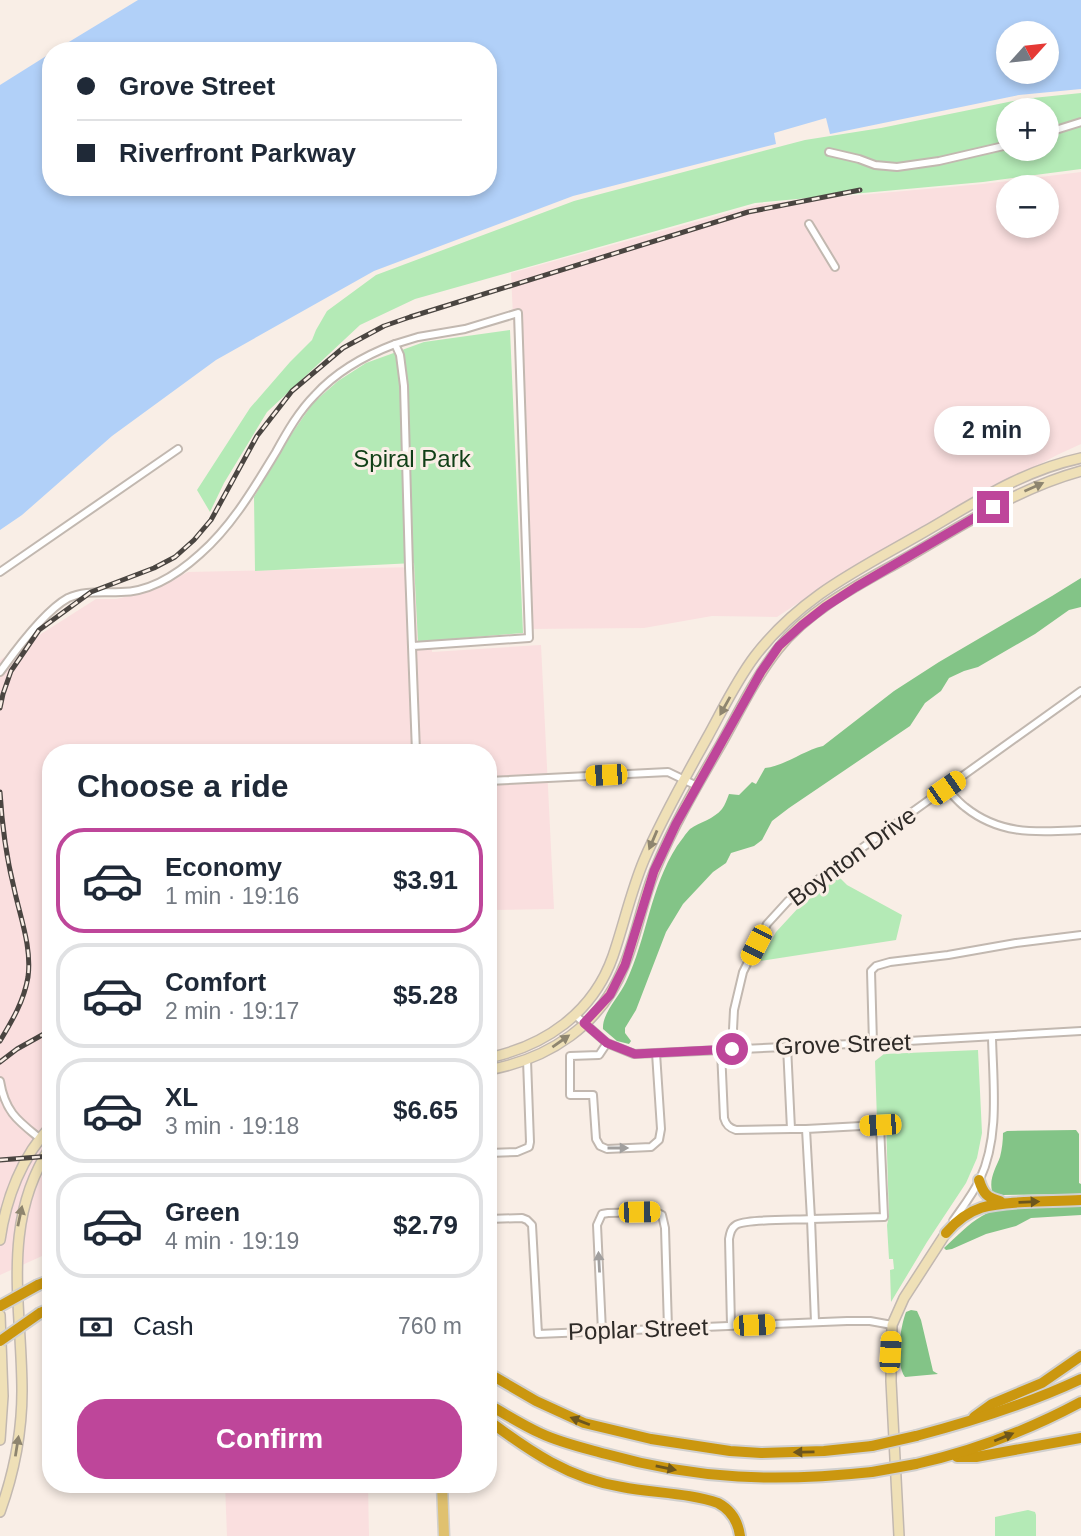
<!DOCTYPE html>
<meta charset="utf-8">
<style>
body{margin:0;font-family:Arial,sans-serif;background:#f2f2f3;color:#1f2937;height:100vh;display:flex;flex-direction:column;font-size:26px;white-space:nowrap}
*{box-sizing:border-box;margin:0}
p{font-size:23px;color:#747a83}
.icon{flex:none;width:38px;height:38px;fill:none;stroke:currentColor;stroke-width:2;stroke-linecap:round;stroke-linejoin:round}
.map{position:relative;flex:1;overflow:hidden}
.drawer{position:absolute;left:42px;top:744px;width:455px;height:749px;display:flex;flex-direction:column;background:#fff;border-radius:28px;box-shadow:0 4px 10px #0003}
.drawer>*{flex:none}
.guide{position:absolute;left:42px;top:42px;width:455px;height:154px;border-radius:28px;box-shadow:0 4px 10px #0003;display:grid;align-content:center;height:154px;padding:0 35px;background:#fff}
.needle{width:46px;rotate:63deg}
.tools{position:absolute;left:996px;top:21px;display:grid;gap:14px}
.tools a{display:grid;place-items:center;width:63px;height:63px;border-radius:50%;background:#fff;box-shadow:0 4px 10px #0003;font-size:35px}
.end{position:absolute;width:32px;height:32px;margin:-16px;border:9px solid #be469a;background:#fff;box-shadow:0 0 0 4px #fff}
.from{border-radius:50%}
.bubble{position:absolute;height:49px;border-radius:24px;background:#fff;box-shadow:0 4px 10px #0003;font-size:23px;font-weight:600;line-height:49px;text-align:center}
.car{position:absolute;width:21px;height:42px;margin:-21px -10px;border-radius:9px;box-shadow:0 0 5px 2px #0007;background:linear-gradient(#f5c518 24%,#345 0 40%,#f5c518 0 76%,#345 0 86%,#f5c518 0)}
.guide b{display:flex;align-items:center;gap:24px;height:66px;font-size:26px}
.guide b+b{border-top:2px solid #e0e1e3}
.guide i{width:18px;height:18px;background:#1f2937}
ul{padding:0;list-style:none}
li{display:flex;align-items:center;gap:21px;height:105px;margin:0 14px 10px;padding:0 21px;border:4px solid #e0e1e3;border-radius:28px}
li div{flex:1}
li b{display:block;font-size:26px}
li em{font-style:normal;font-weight:600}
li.selected{border-color:#be469a}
li>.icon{width:63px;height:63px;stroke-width:1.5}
h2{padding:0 35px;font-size:32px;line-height:84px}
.pay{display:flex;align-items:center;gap:18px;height:77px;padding:0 35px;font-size:26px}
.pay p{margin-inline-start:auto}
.action{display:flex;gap:14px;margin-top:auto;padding:14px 35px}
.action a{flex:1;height:80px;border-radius:28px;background:#be469a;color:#fff;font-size:28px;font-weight:600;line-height:80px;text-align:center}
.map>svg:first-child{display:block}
.industrial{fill:#fadfdf;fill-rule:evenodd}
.green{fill:#b4eab6;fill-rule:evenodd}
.forest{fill:#83c487}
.water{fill:#b1d0f8;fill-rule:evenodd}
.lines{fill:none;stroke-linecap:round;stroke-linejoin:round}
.minor-casing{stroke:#c2b8b0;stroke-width:10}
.secondary-casing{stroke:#c2b8b0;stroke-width:12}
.primary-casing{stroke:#d1d0cf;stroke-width:13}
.motorway-casing{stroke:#d1d0cf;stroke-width:14}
.minor{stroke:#fff;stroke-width:6}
.secondary{stroke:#efe0b7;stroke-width:9}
.primary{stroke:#e0c16f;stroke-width:10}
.motorway{stroke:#cb970f;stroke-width:10}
.rail-casing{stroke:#4a4541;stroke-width:5}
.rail{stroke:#f9eee6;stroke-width:2.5;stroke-dasharray:8;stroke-linecap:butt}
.motorway-bridge-casing{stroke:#d1d0cf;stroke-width:14;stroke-linecap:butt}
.motorway-bridge{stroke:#cb970f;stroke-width:10}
.oneway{fill:#8e856f}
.oneway2{fill:#a19f9e}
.oneway3{fill:#6d561d}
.route{stroke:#be469a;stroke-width:9}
.labels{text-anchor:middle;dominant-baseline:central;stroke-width:6;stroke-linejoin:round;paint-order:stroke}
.park-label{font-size:24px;fill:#103f17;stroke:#f9eee6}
.street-label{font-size:24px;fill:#2e2a27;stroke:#f9eee6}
</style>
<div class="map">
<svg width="1081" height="1536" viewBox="0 0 1081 1536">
<rect width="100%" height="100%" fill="#f9eee6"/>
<g class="industrial">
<path d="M1081 172V444L1057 455 857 564 777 617 712 616 644 628 527 629 511 273 760 204 982 184ZM1008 187H1046V226H1008Z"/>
<path d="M418 567 431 625 432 652 541 645 554 909 488 910V752H51V1252L0 1275V660L96 599H116L150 591 188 572Z"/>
<path d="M225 1484H368L369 1536H227Z"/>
</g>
<g class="green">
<path d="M1081 93V169L983 182 755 203 415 299 360 325 267 412 224 483 210 512 197 490 250 408 290 362 312 340 316 330 327 311 376 275 574 201 805 140 881 128 1023 99ZM1008 110H1046V149H1008Z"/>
<path d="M510 330 523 633 418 642 414 563 255 571 254 497 286 442 313 403 338 381 366 363 424 342Z"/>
<path d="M839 877 847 885 902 915 896 940 760 961 776 932 800 906Z"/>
<path d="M978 1050 982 1133 977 1158 966 1183 927 1242 891 1302 890 1270 894 1269 893 1259H889L887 1225 889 1216 886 1121 877 1120 875 1061 884 1054Z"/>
<path d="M1028 1510 1035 1512 1036 1515V1536H995V1517Z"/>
</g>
<g class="forest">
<path d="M1081 578V607L1069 610 1035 634 978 667 964 671 949 678 941 691 925 703 910 726 789 808 772 821 762 840 754 846 731 853 726 863 713 872 683 904 666 932 636 1010 625 1028V1033L631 1041 629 1044 617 1041 603 1029C602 1013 619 997 626 982 647 938 650 888 677 846 681 841 686 833 690 829 700 822 714 819 722 809 725 805 727 799 729 794L739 795 752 782 756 784 765 768C785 766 802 751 823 746L894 691 939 662 1052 596Z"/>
<path d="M1076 1130 1079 1134V1183L1081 1184V1194L1003 1195 996 1194 992 1191C989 1178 996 1168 1000 1157 1002 1149 1003 1141 1003 1133L1007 1131Z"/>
<path d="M1081 1202V1215L1031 1218 1016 1226 986 1234 952 1249 946 1250 944 1248C956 1237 968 1224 982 1216 1011 1199 1049 1204 1081 1202Z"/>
<path d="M911 1310 917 1311 921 1320 933 1371 938 1374 905 1377C895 1363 900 1328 906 1312Z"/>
</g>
<path class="water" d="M138 0H1081V89L1019 95 830 134 826 118 774 133 776 144 573 196 374 271 216 360 112 436 22 515 0 530V85L51 53V187H488V51H54ZM1008 33H1046V72H1008Z"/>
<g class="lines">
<g class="minor-casing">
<g id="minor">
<path d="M1046 133 1081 122"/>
<path d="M829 152 859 159 875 165 897 167 939 161 1008 145"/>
<path d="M809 224 835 267"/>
<path d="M0 572 178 449"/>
<path d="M413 646 529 638 518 313 465 329 418 337 395 344 400 355 404 386 409 568 416 752"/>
<path d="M0 672C15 651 46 610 68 598 85 590 102 593 121 592 151 592 179 573 200 554 232 526 254 488 276 452 287 432 299 411 315 395 336 372 366 355 395 344"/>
<path d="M488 781 668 772 697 786"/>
<path d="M946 788C952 794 958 802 965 807 1001 836 1038 832 1081 830"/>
<path d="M575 1015 607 1043 634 1054 873 1043 1081 1031"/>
<path d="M607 1043 599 1055 570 1056V1095H593L596 1139 600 1146 607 1149 651 1147 659 1140 661 1129 656 1053"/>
<path d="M873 1043 871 971 876 966 890 962 948 955 1016 943 1081 935"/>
<path d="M787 1046 791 1129H806"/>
<path d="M732 1049 734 1010 743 972 767 924 788 901 1081 691"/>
<path d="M721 1050 724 1118C726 1125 729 1128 736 1130L791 1129"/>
<path d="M0 1081C6 1118 24 1124 50 1147"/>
<path d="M880 1125 884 1217 811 1219 806 1129Z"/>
<path d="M488 1153 517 1152 529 1147 530 1142 527 1060"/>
<path d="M488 1219 522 1218 527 1220 532 1225 538 1334 847 1321H870L892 1325"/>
<path d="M953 1221C962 1208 973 1194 980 1179 1000 1136 993 1083 992 1037"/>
<path d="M731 1325 729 1239C730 1233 731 1228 736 1225 745 1219 797 1220 811 1219L815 1322"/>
<path d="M602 1331 597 1225 602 1214 608 1213 656 1212 662 1215 665 1228 668 1328"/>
</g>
</g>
<g class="secondary-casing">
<g id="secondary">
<path d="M488 1058C545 1046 593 1013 613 956 624 924 631 891 644 860 662 818 685 778 707 738 722 711 736 681 755 656 801 596 860 569 924 532 976 502 1021 471 1081 458"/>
<path d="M488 1070C549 1059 601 1025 624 966 637 935 642 901 655 870 673 826 697 785 721 744 739 712 755 678 778 649 810 608 862 583 906 558 963 525 1018 488 1081 471"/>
<path d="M0 1240C6 1198 22 1156 51 1126"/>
<path d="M0 1315 3 1396 0 1440"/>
<path d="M0 1512C14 1473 22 1433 22 1391 22 1306 0 1222 51 1146"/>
<path d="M899 1536 891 1381 892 1325 904 1298 946 1233"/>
</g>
</g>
<g class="primary-casing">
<path id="primary" d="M442 1484 444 1536"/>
</g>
<g class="motorway-casing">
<g id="motorway">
<path d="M979 1180C983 1193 987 1198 1000 1201"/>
<path d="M946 1233C970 1205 991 1204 1025 1202 1044 1201 1062 1201 1081 1200"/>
<path d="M38 1285 51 1280"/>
<path d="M40 1313 51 1308"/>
<path d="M488 1373 536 1401 584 1423 651 1439 730 1451 761 1453 824 1451 872 1446"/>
<path d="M488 1404C505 1414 522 1425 540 1433 561 1443 584 1448 606 1454 698 1480 778 1482 872 1472"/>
<path d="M974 1417 992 1404 1042 1383 1081 1356"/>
<path d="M488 1420C529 1451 570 1479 622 1487 652 1493 690 1493 718 1503 731 1510 738 1521 740 1536"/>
<path d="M916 1436C973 1421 1028 1404 1081 1379"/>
<path d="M957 1457H976L1081 1438"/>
<path d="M916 1464C973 1451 1029 1430 1081 1402"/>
</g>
</g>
<use href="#minor" class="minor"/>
<use href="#secondary" class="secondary"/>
<use href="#primary" class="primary"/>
<use href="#motorway" class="motorway"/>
<g class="rail-casing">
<g id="rail">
<path d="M0 708 3 694 11 671 39 630 91 592 154 568 175 557 194 540 211 520 257 436 292 391 343 348 384 326 410 317 748 212 860 190"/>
<path d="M0 792C2 825 6 856 14 888 20 917 32 947 28 977 24 1001 12 1021 0 1041"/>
<path d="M0 1062 17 1049 51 1030"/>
<path d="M0 1160 51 1156"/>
</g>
</g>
<use href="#rail" class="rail"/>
<g class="motorway-bridge-casing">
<g id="motorway-bridge">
<path d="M0 1306 38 1285"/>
<path d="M0 1341 40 1313"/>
<path d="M872 1446 916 1436"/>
<path d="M872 1472 916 1464"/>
</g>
</g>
<use href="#motorway-bridge" class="motorway-bridge"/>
</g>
<defs><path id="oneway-solid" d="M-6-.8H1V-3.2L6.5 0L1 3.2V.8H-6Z" transform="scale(1.75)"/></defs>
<g class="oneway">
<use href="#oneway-solid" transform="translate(1034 487) rotate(-24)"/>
<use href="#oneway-solid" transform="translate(725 706) rotate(119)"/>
<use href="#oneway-solid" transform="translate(653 840) rotate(113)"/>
<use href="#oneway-solid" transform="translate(561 1041) rotate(-35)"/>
<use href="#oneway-solid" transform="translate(20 1216) rotate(-78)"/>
<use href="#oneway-solid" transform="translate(17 1446) rotate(-81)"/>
</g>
<g class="oneway2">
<use href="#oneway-solid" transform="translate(618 1148)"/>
<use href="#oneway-solid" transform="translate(599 1262) rotate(-93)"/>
</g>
<g class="oneway3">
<use href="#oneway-solid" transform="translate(1029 1202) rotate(-2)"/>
<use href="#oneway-solid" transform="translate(580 1421) rotate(-159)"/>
<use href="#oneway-solid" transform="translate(1004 1437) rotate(-22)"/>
<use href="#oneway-solid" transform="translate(804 1452) rotate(179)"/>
<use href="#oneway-solid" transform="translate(666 1468) rotate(11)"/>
</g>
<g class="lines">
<path class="route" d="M732 1049 635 1054 607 1043 584 1023 610 995 625 965 654 871 676 824 761 672 779 646 802 625 825 607 856 587 993 507"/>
</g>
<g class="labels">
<g class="park-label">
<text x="412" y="458">Spiral Park</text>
</g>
<g class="street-label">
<text transform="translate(852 856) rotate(-36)">Boynton Drive</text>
<text transform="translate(843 1044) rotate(-2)">Grove Street</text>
<text transform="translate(638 1329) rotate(-2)">Poplar Street</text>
</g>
</g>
</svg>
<div class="tools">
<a><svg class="needle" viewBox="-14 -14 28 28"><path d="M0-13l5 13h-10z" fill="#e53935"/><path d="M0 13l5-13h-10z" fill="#747a83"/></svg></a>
<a>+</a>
<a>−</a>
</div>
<i class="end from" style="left:732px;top:1049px"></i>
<i class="end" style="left:993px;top:507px"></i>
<div class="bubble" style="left:934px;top:406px;width:116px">2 min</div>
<i class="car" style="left:606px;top:775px;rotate:267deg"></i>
<i class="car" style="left:946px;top:788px;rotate:55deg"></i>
<i class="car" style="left:756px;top:945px;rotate:207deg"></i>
<i class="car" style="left:880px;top:1125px;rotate:267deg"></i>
<i class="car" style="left:639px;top:1212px;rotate:89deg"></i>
<i class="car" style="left:754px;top:1325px;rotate:88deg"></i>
<i class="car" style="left:890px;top:1352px;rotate:3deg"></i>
<div class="guide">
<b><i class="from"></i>Grove Street</b>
<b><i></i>Riverfront Parkway</b>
</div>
<section class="drawer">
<h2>Choose a ride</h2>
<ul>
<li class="selected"><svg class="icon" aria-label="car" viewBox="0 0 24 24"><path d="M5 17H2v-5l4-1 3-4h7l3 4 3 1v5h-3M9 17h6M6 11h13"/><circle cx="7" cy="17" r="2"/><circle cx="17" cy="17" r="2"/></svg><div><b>Economy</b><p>1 min · 19:16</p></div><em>$3.91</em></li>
<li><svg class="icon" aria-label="car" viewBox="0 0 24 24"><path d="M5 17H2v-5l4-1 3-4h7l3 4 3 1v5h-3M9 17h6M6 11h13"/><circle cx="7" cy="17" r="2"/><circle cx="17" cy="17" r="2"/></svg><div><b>Comfort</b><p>2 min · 19:17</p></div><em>$5.28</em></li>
<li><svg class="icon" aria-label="car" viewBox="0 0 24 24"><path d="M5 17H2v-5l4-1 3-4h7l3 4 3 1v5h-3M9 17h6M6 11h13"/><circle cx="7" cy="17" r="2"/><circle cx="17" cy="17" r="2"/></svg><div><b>XL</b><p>3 min · 19:18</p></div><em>$6.65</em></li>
<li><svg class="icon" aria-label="car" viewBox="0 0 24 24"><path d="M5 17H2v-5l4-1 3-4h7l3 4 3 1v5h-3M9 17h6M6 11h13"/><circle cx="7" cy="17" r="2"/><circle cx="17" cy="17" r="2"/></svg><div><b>Green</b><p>4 min · 19:19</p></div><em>$2.79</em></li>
</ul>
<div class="pay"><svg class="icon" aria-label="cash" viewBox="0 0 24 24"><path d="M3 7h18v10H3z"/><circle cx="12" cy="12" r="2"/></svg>Cash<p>760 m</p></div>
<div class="action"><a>Confirm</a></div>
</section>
</div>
